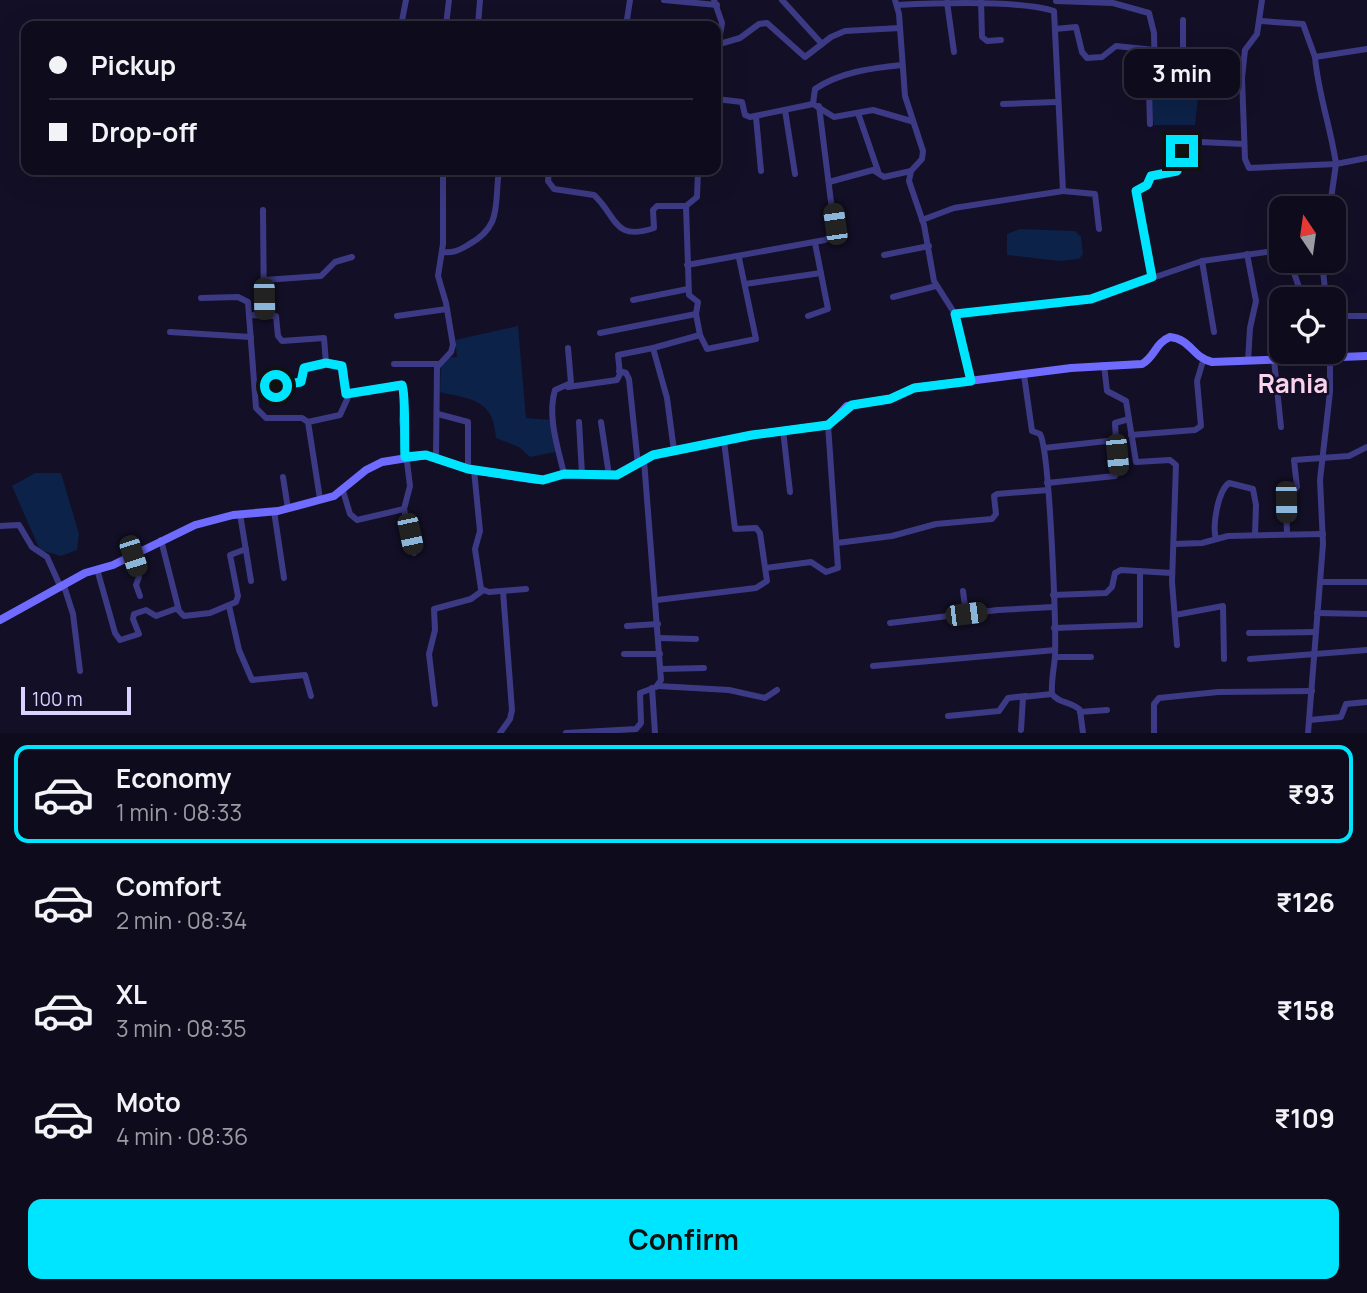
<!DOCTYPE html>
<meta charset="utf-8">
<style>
body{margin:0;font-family:Manrope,sans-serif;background:#171425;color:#f1f3f6;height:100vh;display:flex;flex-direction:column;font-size:26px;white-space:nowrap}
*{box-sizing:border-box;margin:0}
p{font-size:23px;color:#9b9ba3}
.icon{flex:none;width:38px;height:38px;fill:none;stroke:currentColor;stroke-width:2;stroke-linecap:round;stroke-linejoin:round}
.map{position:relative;height:733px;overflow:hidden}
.side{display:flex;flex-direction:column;background:#0e0b1c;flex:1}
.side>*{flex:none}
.banner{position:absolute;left:21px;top:21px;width:700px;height:154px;border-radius:14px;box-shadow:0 7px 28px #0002,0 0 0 2px #2e2b3b;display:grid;align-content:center;height:154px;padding:0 28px;background:#0e0b1c}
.needle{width:46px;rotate:347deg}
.fabs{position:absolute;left:1269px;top:196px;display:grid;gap:14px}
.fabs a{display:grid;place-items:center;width:77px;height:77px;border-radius:14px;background:#0e0b1c;box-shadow:0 7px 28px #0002,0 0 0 2px #2e2b3b;font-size:35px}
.scale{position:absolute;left:21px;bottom:18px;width:110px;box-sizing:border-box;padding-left:7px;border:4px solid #d9d4ff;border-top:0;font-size:19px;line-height:24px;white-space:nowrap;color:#d9d4ff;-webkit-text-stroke:5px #130f26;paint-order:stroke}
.end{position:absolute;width:32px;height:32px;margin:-16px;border:9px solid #00e5ff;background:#111;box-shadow:0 0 0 4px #111}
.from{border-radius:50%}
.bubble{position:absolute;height:49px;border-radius:14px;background:#0e0b1c;box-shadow:0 7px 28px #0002,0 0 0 2px #2e2b3b;font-size:23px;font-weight:700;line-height:49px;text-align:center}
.car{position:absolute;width:21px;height:42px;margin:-21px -10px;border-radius:9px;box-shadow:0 0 5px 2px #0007;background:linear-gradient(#222 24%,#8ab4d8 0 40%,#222 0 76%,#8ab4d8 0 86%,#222 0)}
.banner b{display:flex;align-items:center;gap:24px;height:66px;font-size:26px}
.banner b+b{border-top:2px solid #2e2b3b}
.banner i{width:18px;height:18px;background:#f1f3f6}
ul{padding:12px 0 0;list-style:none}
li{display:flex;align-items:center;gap:21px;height:98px;margin:0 14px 10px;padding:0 14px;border:4px solid transparent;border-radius:14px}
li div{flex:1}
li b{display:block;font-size:26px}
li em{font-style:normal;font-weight:700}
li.on{border-color:#00e5ff}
li>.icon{width:63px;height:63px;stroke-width:1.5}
.primary-button{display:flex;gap:14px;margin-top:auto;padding:14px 28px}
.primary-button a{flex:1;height:80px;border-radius:14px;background:#00e5ff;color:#111;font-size:28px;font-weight:700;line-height:80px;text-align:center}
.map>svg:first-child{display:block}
.water{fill:#0c2248}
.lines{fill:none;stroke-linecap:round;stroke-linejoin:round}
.street{stroke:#3d3a85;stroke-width:6}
.secondary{stroke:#6f6bff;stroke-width:8}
.route{stroke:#00e5ff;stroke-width:9}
.labels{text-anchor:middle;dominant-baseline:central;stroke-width:5;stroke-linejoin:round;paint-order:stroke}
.district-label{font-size:26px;font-weight:bold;fill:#ffd6f0;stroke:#130f26}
</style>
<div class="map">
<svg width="1367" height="733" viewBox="0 0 1367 733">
<rect width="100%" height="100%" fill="#130f26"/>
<g class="water">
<path d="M1200 78 1195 125H1154L1149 93 1154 80Z"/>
<path d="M1020 229 1075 231 1081 237 1083 254 1079 259 1059 261 1007 255V234Z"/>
<path d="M518 326 526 418 552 420 555 452 530 457 519 447 496 438C493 399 473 400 440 392L441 358 457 357 455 340Z"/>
<path d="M35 473H61L79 534 77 550 61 556 40 550 12 486Z"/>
</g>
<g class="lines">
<g class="street">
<path d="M664 0 717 5"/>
<path d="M714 0 722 23 716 59"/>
<path d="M782 0 822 44"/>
<path d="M895 0 899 14 905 96 923 151 922 159 911 171 909 181 924 225 934 281 955 314 971 381"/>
<path d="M1262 0 1257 34 1245 50 1242 78 1245 159 1249 168 1336 164C1331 128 1318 94 1315 57L1367 49"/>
<path d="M981 1 982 37 987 41 1001 40"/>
<path d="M1056 1 1113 3 1149 13 1154 33 1155 78H1242"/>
<path d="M947 2 954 52"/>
<path d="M897 5C938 3 1019 0 1054 11L1063 191 954 208 922 220"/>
<path d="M1183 20V76"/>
<path d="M1261 21 1303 24 1315 57"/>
<path d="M446 25 449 0"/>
<path d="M401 26 406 0"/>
<path d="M478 26 480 0"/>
<path d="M626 26 630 0"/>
<path d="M1055 29 1076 27 1082 52 1087 58 1102 57 1116 46 1154 50"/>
<path d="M716 45 740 38 759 24 767 23 805 57 831 37 845 31 900 28"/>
<path d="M716 99 742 102 745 115 750 117 813 104 834 117 873 110 911 121"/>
<path d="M813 104 815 89C840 72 872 68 902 65"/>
<path d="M1003 104 1056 102"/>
<path d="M785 110 795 174"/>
<path d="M858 113 878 171"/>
<path d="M756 117 761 171"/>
<path d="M1150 124 1149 92 1154 77"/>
<path d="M549 170 548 181 554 189 594 195C617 216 613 242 654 228L653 210 657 206H686"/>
<path d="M698 170 697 197 686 206 689 295 698 302 696 314 700 335"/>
<path d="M829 182 873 170 884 177 911 171"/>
<path d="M1063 191 1095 194 1099 229"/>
<path d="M1306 208 1317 207"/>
<path d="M1317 208 1331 199 1336 164 1367 158"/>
<path d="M263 210 264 315"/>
<path d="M442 252C453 253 458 251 468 245 503 226 494 205 499 170"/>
<path d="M1247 254 1256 301 1250 328 1248 361"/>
<path d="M884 255 929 246"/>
<path d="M1202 261 1214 332"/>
<path d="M1290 261 1303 299"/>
<path d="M1322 261 1326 299"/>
<path d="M687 265 825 240 835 234 819 106"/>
<path d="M1152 277 1137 189 1147 185 1153 175 1177 171 1184 148 1201 142 1244 144"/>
<path d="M264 280 321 276 335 262 352 257"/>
<path d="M745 284 821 273"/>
<path d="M893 297 936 286"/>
<path d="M201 298 238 297 248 302 256 408 266 418H302L308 422 320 499"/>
<path d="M633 300 688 289"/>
<path d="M955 314 1091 299 1202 261 1281 250"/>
<path d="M249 315 276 316 278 336 282 341 324 338 326 363 341 364 346 394 399 384 404 388 402 421 410 486 404 509 414 553"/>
<path d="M397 316 447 309"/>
<path d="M808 316 828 309 815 243"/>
<path d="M1334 316H1367"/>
<path d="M170 332 251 337"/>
<path d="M600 333 696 314"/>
<path d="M1274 360 1281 427"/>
<path d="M394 364H438"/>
<path d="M1104 365 1107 391 1126 401 1136 462 1170 460 1176 465 1172 582 1177 645"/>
<path d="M619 371 626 373 629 379 638 465"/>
<path d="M1024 375 1032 431 1040 434C1050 451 1056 627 1055 656 1054 669 1051 681 1052 694 1059 704 1071 701 1080 710L1083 733"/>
<path d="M568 387 617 380 620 374 618 355 653 348"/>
<path d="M255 388 301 382 304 368 326 363"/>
<path d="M438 414 468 422V469"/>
<path d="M308 422 340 415 349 395"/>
<path d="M579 422 582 474"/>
<path d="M601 422 609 475"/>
<path d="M783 430 790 492"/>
<path d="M1131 435 1195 430 1201 426 1197 381 1203 361"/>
<path d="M1116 440 1115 423 1129 419"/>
<path d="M1044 448 1116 440 1118 470 1115 476 1047 483"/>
<path d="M674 451 667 398 653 348 700 335 707 349 756 339 739 258"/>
<path d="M436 457 437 367 451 352 453 345 446 303 438 276 443 244V170"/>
<path d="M474 470 480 531 475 549 481 589 489 592 526 589"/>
<path d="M564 474C558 448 547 416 555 390L571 383 568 348"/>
<path d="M283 477 288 509"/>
<path d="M343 491 350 514 357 520 404 509"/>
<path d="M274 511 284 578"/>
<path d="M240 514 251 581"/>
<path d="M0 526 19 525 32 547 47 557 61 588"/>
<path d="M1287 534 1286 502 1297 487 1294 460 1349 456 1367 447"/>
<path d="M1216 539C1212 525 1218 491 1229 483L1253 489 1256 505 1255 535"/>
<path d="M161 540 179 611 184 616 210 613 236 602 238 596 230 555 246 549"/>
<path d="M837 543 892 536 936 524 992 519 996 514 994 496 997 494 1048 490"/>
<path d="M1174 544 1202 543 1228 536 1323 534"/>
<path d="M133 556 139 577 136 585 140 596"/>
<path d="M766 568 811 562 826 572 838 568 828 425"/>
<path d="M97 569 115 633 120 640 139 634 133 619 134 614 146 610 156 616 178 608"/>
<path d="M1320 582H1367"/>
<path d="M64 586 73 614 80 671"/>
<path d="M963 591 966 614"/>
<path d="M1053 595 1106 593 1112 587 1115 573 1121 570 1172 573"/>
<path d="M657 600 756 588 767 581 760 533 756 528 735 529 724 441"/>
<path d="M229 606 239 650 252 680 305 675 311 696"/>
<path d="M1317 613 1367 614"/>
<path d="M1175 615 1223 606 1224 659"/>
<path d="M890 623 998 610 1053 607"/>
<path d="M627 626 658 624"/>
<path d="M1054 628 1140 625V571"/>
<path d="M1249 633 1316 632"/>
<path d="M659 638 696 639"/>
<path d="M624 654H660"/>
<path d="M1055 657H1091"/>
<path d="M1250 659 1367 650"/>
<path d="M873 666 1055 650"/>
<path d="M661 669 704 668"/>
<path d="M658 686 729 690 765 698 777 690"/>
<path d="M652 688 655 733"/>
<path d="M435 704 429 654 435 630 434 609 471 599 482 591"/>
<path d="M1080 712 1107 710"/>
<path d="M948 716 999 711 1008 698 1026 696"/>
<path d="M1310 720 1341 717 1346 704 1367 702"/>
<path d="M1021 730 1023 697 1052 694"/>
<path d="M500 733 510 719 512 710 503 591"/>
<path d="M566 733 636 729 641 723 640 693 656 687 661 680 644 460"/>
<path d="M1154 733V704L1159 698 1218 692 1312 691"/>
<path d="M1308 733 1323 544 1320 480 1330 392V352"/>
</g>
<path class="secondary" d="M0 620 85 573 113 565 195 525 233 515 278 511 334 496 366 470 382 462 426 455 468 469 531 479 543 480 564 474 617 475 653 455 752 435 829 425 847 406 890 399 914 388 1071 368 1142 364C1155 357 1155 343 1170 337 1191 339 1193 358 1212 362L1367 356"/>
</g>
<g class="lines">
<path class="route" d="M276 386 301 382 304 368 326 363 342 366 346 394 402 385C406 393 404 443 405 457L426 455 468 469 543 480 564 474 617 475 653 455 752 435 828 425 852 405 890 399 914 388 971 381 955 314 1091 299 1152 277 1136 191 1147 185 1151 176 1177 171 1182 151"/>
</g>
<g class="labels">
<g class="district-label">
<text x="1293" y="383">Rania</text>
</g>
</g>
</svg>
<div class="fabs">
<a><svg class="needle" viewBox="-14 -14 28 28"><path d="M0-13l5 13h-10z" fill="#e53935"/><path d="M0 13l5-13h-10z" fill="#9b9ba3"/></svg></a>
<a><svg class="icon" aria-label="locate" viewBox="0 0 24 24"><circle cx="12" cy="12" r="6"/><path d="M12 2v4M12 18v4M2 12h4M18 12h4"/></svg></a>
</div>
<div class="scale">100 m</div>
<i class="end from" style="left:276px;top:386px"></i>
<i class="end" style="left:1182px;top:151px"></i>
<div class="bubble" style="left:1124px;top:49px;width:116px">3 min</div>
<i class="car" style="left:835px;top:224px;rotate:352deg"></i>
<i class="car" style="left:264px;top:299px;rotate:179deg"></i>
<i class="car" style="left:1117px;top:455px;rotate:175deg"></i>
<i class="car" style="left:1286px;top:502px;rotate:179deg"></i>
<i class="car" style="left:410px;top:534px;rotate:168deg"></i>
<i class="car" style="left:133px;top:556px;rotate:162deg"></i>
<i class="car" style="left:966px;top:614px;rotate:83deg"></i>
<div class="banner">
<b><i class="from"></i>Pickup</b>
<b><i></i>Drop-off</b>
</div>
</div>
<section class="side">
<ul>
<li class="on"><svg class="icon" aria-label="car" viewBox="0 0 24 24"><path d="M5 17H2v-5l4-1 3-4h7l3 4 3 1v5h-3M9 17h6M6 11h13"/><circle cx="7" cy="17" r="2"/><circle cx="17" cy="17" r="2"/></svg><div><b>Economy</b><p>1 min · 08:33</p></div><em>₹93</em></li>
<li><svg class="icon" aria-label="car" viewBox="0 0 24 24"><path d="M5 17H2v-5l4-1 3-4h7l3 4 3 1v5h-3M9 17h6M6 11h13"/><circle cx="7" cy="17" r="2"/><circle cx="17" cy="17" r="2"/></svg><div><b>Comfort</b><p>2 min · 08:34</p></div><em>₹126</em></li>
<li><svg class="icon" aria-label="car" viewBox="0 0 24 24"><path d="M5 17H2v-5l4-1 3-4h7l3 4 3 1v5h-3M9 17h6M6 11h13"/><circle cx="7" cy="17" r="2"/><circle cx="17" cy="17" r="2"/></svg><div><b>XL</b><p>3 min · 08:35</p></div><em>₹158</em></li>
<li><svg class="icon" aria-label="car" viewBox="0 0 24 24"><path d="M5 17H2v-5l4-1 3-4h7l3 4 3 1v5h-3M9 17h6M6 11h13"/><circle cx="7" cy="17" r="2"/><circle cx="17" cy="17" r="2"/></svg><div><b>Moto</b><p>4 min · 08:36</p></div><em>₹109</em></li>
</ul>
<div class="primary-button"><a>Confirm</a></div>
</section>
